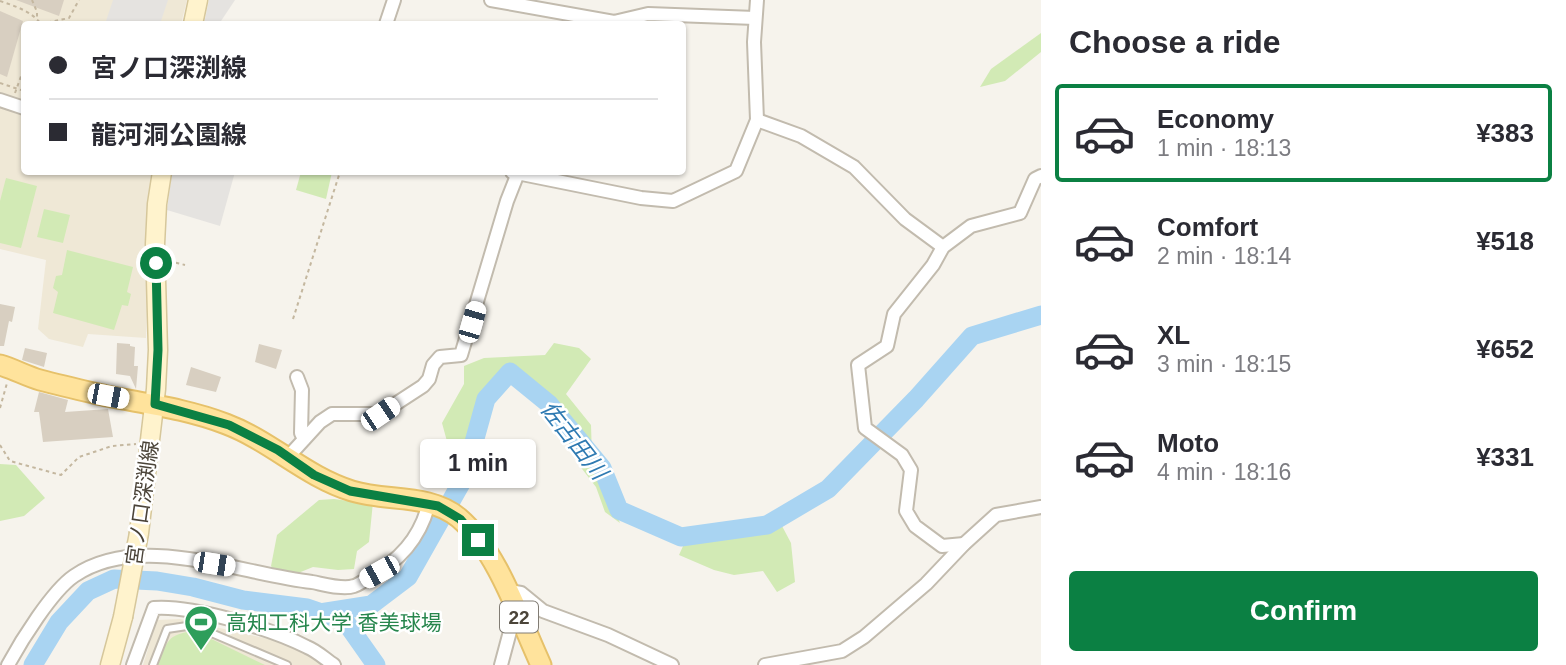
<!DOCTYPE html>
<meta charset="utf-8">
<style>
body{margin:0;font-family:Helvetica,"Noto Sans JP",sans-serif;background:#f7f7f7;color:#2b2b33;height:100vh;display:flex;flex-direction:column;font-size:26px;white-space:nowrap}
*{box-sizing:border-box;margin:0}
p{font-size:23px;color:#7c7c81}
.icon{flex:none;width:38px;height:38px;fill:none;stroke:currentColor;stroke-width:2;stroke-linecap:round;stroke-linejoin:round}
.map{position:relative;flex:1;overflow:hidden}
.drawer{display:flex;flex-direction:column;background:#fff;width:525px}
.drawer>*{flex:none}
.top-card{position:absolute;left:21px;top:21px;width:665px;height:154px;border-radius:7px;box-shadow:0 2px 5px #0004;display:grid;align-content:center;height:154px;padding:0 28px;background:#fff}
.end{position:absolute;width:32px;height:32px;margin:-16px;border:9px solid #0b8043;background:#fff;box-shadow:0 0 0 4px #fff}
.from{border-radius:50%}
.bubble{position:absolute;height:49px;border-radius:7px;background:#fff;box-shadow:0 2px 5px #0004;font-size:23px;font-weight:600;line-height:49px;text-align:center}
.car{position:absolute;width:21px;height:42px;margin:-21px -10px;border-radius:9px;box-shadow:0 0 5px 2px #0007;background:linear-gradient(#fff 24%,#345 0 40%,#fff 0 76%,#345 0 86%,#fff 0)}
.top-card b{display:flex;align-items:center;gap:24px;height:66px;font-size:26px}
.top-card b+b{border-top:2px solid #e1e1e2}
.top-card i{width:18px;height:18px;background:#2b2b33}
ul{padding:0;list-style:none}
li{display:flex;align-items:center;gap:21px;height:98px;margin:0 14px 10px;padding:0 14px;border:4px solid transparent;border-radius:7px}
li div{flex:1}
li b{display:block;font-size:26px}
li em{font-style:normal;font-weight:600}
li.current{border-color:#0b8043}
li>.icon{width:63px;height:63px;stroke-width:1.5}
h2{padding:0 28px;font-size:32px;line-height:84px}
.cta{display:flex;gap:14px;margin-top:auto;padding:14px 28px}
.cta a{flex:1;height:80px;border-radius:7px;background:#0b8043;color:#fff;font-size:28px;font-weight:600;line-height:80px;text-align:center}
main{display:flex;flex:1;min-height:0}
.map>svg:first-child{display:block}
.education{fill:#efe8d6}
.green{fill:#d2eab5}
.parking{fill:#e5e3e0}
.lines{fill:none;stroke-linecap:round;stroke-linejoin:round}
.river{stroke:#a9d4f2;stroke-width:19}
.building{fill:#d8cfc1}
.lane-casing{stroke:#c2bbae;stroke-width:10}
.street-casing{stroke:#c2bbae;stroke-width:16}
.secondary-casing{stroke:#d6c79b;stroke-width:21}
.primary-casing{stroke:#e6c16a;stroke-width:23}
.path{stroke:#c4b79f;stroke-width:2;stroke-dasharray:3.5 3.5;stroke-linecap:butt}
.lane{stroke:#fff;stroke-width:6}
.street{stroke:#fff;stroke-width:12}
.secondary{stroke:#fff3cd;stroke-width:18}
.primary{stroke:#ffe39c;stroke-width:19}
.secondary-bridge-casing{stroke:#d6c79b;stroke-width:21;stroke-linecap:butt}
.secondary-bridge{stroke:#fff3cd;stroke-width:18}
.route{stroke:#0b8043;stroke-width:9}
.labels{text-anchor:middle;dominant-baseline:central;stroke-width:5;stroke-linejoin:round;paint-order:stroke}
.shield{fill:#fff;stroke:#817c74;stroke-width:2}
.shield-label{font-size:19px;font-weight:bold;fill:#4b4439}
.street-label{font-size:21px;fill:#4b4439;stroke:#fff}
.leisure-label{font-size:21px;fill:#27864d;stroke:#fff;text-anchor:start}
.water-label{font-size:23px;font-style:italic;fill:#2e7ab2;stroke:#fff}
</style>
<main>
<div class="map">
<svg width="1041" height="665" viewBox="0 0 1041 665">
<rect width="100%" height="100%" fill="#f6f3ec"/>
<g class="education">
<path d="M0 0H187L181 24H24V172H151L146 338 88 334 83 347 49 339 38 329 46 260 0 249Z"/>
<path d="M180 619 286 643 316 656 325 665H143L157 620Z"/>
</g>
<g class="green">
<path d="M1041 33V52L1005 81 980 87 991 69Z"/>
<path d="M301 172H332L326 199 296 190Z"/>
<path d="M6 178 37 186 21 248 0 243V201Z"/>
<path d="M44 209 70 215 63 243 37 237Z"/>
<path d="M67 250 133 267 127 292 131 294 128 306 122 305 114 330 53 313 58 292 53 288 56 276 62 275Z"/>
<path d="M554 343 579 348 591 359 566 394 591 425 592 456 620 523 605 512 596 487 579 465 559 421 522 382 505 377C483 401 468 430 468 462L458 470 447 471 448 445 442 423 464 384V366L484 358 545 355Z"/>
<path d="M0 464 16 465 45 498 24 516 0 521Z"/>
<path d="M334 499 356 502H373L369 542 357 551 354 569 338 570 313 567 281 580 271 566 277 535 319 500Z"/>
<path d="M782 526 791 543 795 582 777 592 763 571 734 575 714 570 679 555 684 544 705 535 739 534Z"/>
<path d="M195 631 265 665H158C167 641 167 634 195 631Z"/>
</g>
<g class="parking">
<path d="M113 0H168L160 24H105Z"/>
<path d="M209 0H235L219 24H204Z"/>
<path d="M172 172H235L220 226 167 210Z"/>
</g>
<g class="lines">
<g class="river">
<path d="M320 613 371 605 408 577 464 478 486 399 510 372 549 404 602 468 619 510 681 537 767 525 828 489 916 399 972 336 1041 315"/>
<path d="M33 665 59 622 88 591 114 579 157 581 193 587 243 600 307 608 345 621 376 665"/>
</g>
</g>
<g class="building">
<path d="M16 0H64L59 16Z"/>
<path d="M0 11 23 21 7 77 0 74Z"/>
<path d="M0 304 15 307 12 322 9 321 4 346H0Z"/>
<path d="M117 343 130 344V346L135 347 134 366H138L136 389 130 376 116 374Z"/>
<path d="M259 344 282 350 276 369 255 362Z"/>
<path d="M25 348 47 353 44 367 22 360Z"/>
<path d="M191 367 221 377 216 392 186 385Z"/>
<path d="M39 392 68 400 65 412 108 409 113 437 43 442 39 412H34Z"/>
</g>
<g class="lines">
<g class="lane-casing">
<path id="lane" d="M153 665 167 629 187 626 209 632 287 665"/>
</g>
<g class="street-casing">
<g id="street">
<path d="M491 0 614 22 648 14 755 18"/>
<path d="M386 24 394 0"/>
<path d="M0 100 24 108"/>
<path d="M757 120 801 136 854 167 905 219 943 247"/>
<path d="M512 172 641 198 673 201 736 171 757 120 754 42 757 0"/>
<path d="M297 377 302 390 301 433 304 439"/>
<path d="M288 457 320 422 332 414H380L423 386 429 379 433 365 440 357 461 355 507 201 518 173"/>
<path d="M964 544 942 546 915 526 906 511 911 470 902 455 865 428 858 365 887 346 894 314 933 265 943 247 971 226 1020 213 1035 179 1041 176"/>
<path d="M509 591 521 593 543 611 608 635 672 665"/>
<path d="M8 665C21 641 52 591 74 576 140 531 239 574 312 582 323 584 343 590 354 586 358 585 363 581 367 579 399 561 420 539 429 503"/>
<path d="M133 665 154 608C192 605 272 629 307 647 317 651 325 659 334 665"/>
<path d="M501 665 516 609"/>
<path d="M765 665 842 651 864 637 926 584 964 544 996 515 1041 507"/>
</g>
</g>
<g class="secondary-casing">
<g id="secondary">
<path d="M193 24 198 0"/>
<path d="M139 533 156 389 158 350 155 244 157 204 162 172"/>
<path d="M110 665 123 617"/>
</g>
</g>
<g class="primary-casing">
<path id="primary" d="M0 365C14 369 26 376 40 380 62 386 85 391 107 396 147 404 187 409 226 424 271 441 306 477 352 491 387 502 429 493 459 518 497 550 520 620 541 665"/>
</g>
<g class="path">
<path d="M32 0 37 12V18"/>
<path d="M0 1C15 6 31 11 41 24"/>
<path d="M41 24 69 18 79 0"/>
<path d="M0 83 24 91"/>
<path d="M15 93 24 68"/>
<path d="M169 261 185 265"/>
<path d="M293 319 340 172"/>
<path d="M0 408 7 383"/>
<path d="M0 445 10 461 61 475 79 457 112 446 136 444"/>
</g>
<use href="#lane" class="lane"/>
<use href="#street" class="street"/>
<use href="#secondary" class="secondary"/>
<use href="#primary" class="primary"/>
<g class="secondary-bridge-casing">
<path id="secondary-bridge" d="M123 617 139 533"/>
</g>
<use href="#secondary-bridge" class="secondary-bridge"/>
</g>
<g class="lines">
<path class="route" d="M156 263 158 350 155 404 229 425 278 450 314 475 350 491 438 506 460 519 478 540"/>
</g>
<defs>
<g id="stadium-pin" transform="scale(1.75)"><path d="M0 17L-7.5 6A9.5 9.5 0 1 1 7.5 6Z" fill="#2e9e5b" stroke="#fff"/><path d="M0-5a6.5 5 0 1 0 0 10a6.5 5 0 1 0 0-10ZM-3.5-1.8h7v3.6h-7Z" fill="#fff"/></g>
</defs>
<g fill-rule="evenodd">
<use href="#stadium-pin" x="201" y="622"/>
</g>
<g class="labels">
<rect class="shield" x="500" y="601.5" width="38" height="31" rx="5"/>
<g class="shield-label">
<text x="519" y="617">22</text>
</g>
<g class="street-label">
<text transform="translate(142 503) rotate(-82)">宮ノ口深渕線</text>
</g>
<g class="leisure-label">
<text x="226" y="622">高知工科大学 香美球場</text>
</g>
<g class="water-label">
<text transform="translate(574 440) rotate(52)">佐古田川</text>
</g>
</g>
</svg>
<i class="end from" style="left:156px;top:263px"></i>
<i class="end" style="left:478px;top:540px"></i>
<div class="bubble" style="left:420px;top:439px;width:116px">1 min</div>
<i class="car" style="left:472px;top:322px;rotate:16deg"></i>
<i class="car" style="left:108px;top:396px;rotate:101deg"></i>
<i class="car" style="left:380px;top:414px;rotate:56deg"></i>
<i class="car" style="left:214px;top:564px;rotate:99deg"></i>
<i class="car" style="left:379px;top:572px;rotate:241deg"></i>
<div class="top-card">
<b><i class="from"></i>宮ノ口深渕線</b>
<b><i></i>龍河洞公園線</b>
</div>
</div>
<section class="drawer">
<h2>Choose a ride</h2>
<ul>
<li class="current"><svg class="icon" aria-label="car" viewBox="0 0 24 24"><path d="M5 17H2v-5l4-1 3-4h7l3 4 3 1v5h-3M9 17h6M6 11h13"/><circle cx="7" cy="17" r="2"/><circle cx="17" cy="17" r="2"/></svg><div><b>Economy</b><p>1 min · 18:13</p></div><em>¥383</em></li>
<li><svg class="icon" aria-label="car" viewBox="0 0 24 24"><path d="M5 17H2v-5l4-1 3-4h7l3 4 3 1v5h-3M9 17h6M6 11h13"/><circle cx="7" cy="17" r="2"/><circle cx="17" cy="17" r="2"/></svg><div><b>Comfort</b><p>2 min · 18:14</p></div><em>¥518</em></li>
<li><svg class="icon" aria-label="car" viewBox="0 0 24 24"><path d="M5 17H2v-5l4-1 3-4h7l3 4 3 1v5h-3M9 17h6M6 11h13"/><circle cx="7" cy="17" r="2"/><circle cx="17" cy="17" r="2"/></svg><div><b>XL</b><p>3 min · 18:15</p></div><em>¥652</em></li>
<li><svg class="icon" aria-label="car" viewBox="0 0 24 24"><path d="M5 17H2v-5l4-1 3-4h7l3 4 3 1v5h-3M9 17h6M6 11h13"/><circle cx="7" cy="17" r="2"/><circle cx="17" cy="17" r="2"/></svg><div><b>Moto</b><p>4 min · 18:16</p></div><em>¥331</em></li>
</ul>
<div class="cta"><a>Confirm</a></div>
</section>
</main>
